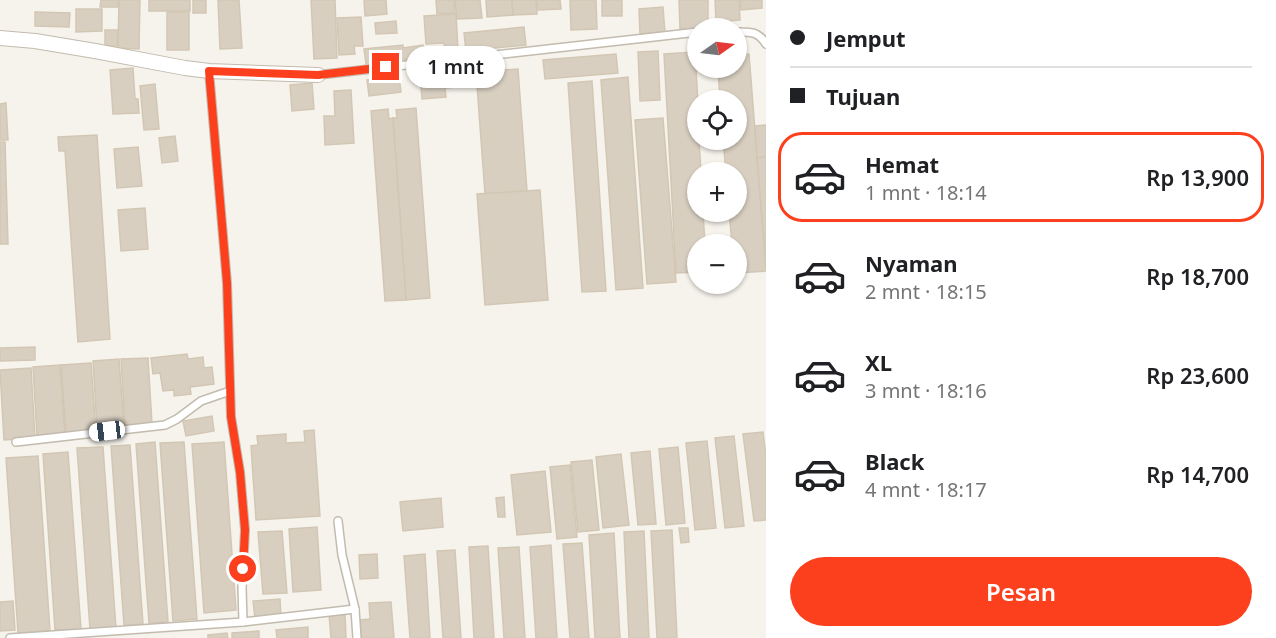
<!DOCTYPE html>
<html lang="id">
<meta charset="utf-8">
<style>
body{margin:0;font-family:"Noto Sans",sans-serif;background:#f6f6f6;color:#202124;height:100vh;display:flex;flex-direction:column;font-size:22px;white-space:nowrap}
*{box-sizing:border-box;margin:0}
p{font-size:20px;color:#757577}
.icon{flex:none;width:33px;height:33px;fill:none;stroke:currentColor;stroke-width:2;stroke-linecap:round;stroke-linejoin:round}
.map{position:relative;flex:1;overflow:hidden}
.details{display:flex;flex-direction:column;background:#fff;width:510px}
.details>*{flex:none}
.banner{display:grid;align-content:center;height:132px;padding:0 24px;background:#fff}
.needle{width:39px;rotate:76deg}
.fabs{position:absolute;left:687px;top:18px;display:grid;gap:12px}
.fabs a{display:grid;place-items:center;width:60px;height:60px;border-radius:50%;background:#fff;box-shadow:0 2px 4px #0004;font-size:30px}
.end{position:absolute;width:27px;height:27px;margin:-14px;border:8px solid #fc3f1d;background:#fff;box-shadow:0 0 0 3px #fff}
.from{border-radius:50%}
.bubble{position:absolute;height:42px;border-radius:21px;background:#fff;box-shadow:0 2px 4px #0004;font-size:20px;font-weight:600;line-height:42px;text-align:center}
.car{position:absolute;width:18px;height:36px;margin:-18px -9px;border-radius:8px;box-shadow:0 0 4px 2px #0007;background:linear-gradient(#fff 24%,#345 0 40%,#fff 0 76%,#345 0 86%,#fff 0)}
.banner b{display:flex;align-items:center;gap:21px;height:57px;font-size:22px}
.banner b+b{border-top:2px solid #e0e0e0}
.banner i{width:15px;height:15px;background:#202124}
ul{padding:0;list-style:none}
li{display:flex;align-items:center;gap:18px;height:90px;margin:0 12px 9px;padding:0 12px;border:3px solid transparent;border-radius:24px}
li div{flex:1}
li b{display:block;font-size:22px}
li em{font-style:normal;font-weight:600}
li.selected{border-color:#fc3f1d}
li>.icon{width:54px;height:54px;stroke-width:1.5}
.button{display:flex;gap:12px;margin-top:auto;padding:12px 24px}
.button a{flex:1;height:69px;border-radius:36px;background:#fc3f1d;color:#fff;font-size:24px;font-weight:600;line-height:69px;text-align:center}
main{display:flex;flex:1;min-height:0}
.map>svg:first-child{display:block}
.building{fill:#d8cfc1;stroke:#d3c7b4;stroke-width:1.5}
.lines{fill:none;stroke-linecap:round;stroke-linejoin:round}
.lane-casing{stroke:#c2bbae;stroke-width:10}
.street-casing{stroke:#c2bbae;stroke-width:16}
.lane{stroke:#fff;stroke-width:7}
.street{stroke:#fff;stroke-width:14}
.route{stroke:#fc3f1d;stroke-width:8}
</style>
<main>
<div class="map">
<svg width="766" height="638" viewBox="0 0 766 638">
<rect width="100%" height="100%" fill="#f6f3ec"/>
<g class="building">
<path d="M101 0H118V7H100Z"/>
<path d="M119 0H140L139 49 118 48Z"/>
<rect x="149" y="0" width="41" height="11"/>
<rect x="193" y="0" width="13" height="13"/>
<path d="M218 0H239L242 48 220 49Z"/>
<path d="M311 0H335L337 58 314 59Z"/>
<path d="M364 0H386L387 14 365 16Z"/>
<path d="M436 0H454L455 13 437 14Z"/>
<path d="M455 0H480L482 18 457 19Z"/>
<path d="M486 0H512L513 15 487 17Z"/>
<path d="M512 0H536L537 14 513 15Z"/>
<path d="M537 0H560L561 9 537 10Z"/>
<path d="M570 0H596L597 29 571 30Z"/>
<rect x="602" y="0" width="20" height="16"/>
<path d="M679 0H708V28L680 29Z"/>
<path d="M715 0H739L740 20 716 22Z"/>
<path d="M740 0H762V8L741 10Z"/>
<path d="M663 7 665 33 640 35 639 9Z"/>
<path d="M76 9H102V31L76 32Z"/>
<path d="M35 12 70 13 69 27 35 26Z"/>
<rect x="167" y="12" width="22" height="38"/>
<path d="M456 14 458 49 445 50 444 43 426 44 424 16Z"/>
<path d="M361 17 363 46H354L355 54 339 55 337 18Z"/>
<path d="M396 21 397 33 376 34 375 23Z"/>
<path d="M524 27 526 45 466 51 464 33Z"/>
<path d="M105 30H118L117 46H105Z"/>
<path d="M403 45V48L423 45 424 57 366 64 364 49Z"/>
<path d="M658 51 660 100 640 101 638 52Z"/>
<path d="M695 52 698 103V140H699L701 172H698V212H703L705 244H698V272L676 273 664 54Z"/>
<path d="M616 54 618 73 545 79 543 60Z"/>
<path d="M749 54 766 271 736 273V244H732L729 212H736V172H726L723 140H736V100H720L718 68H736V55Z"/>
<path d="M133 68 135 99H138L139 113 113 114 110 70Z"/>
<path d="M518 69 527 191 485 194 476 72Z"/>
<path d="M466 72 467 86 445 88 446 97 422 99 420 76Z"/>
<path d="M399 77 401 92 369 96 367 80Z"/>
<path d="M628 77 643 288 616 290 601 80Z"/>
<path d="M592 81 606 291 582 292 568 83Z"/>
<path d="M312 83 314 109 292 111 290 85Z"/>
<path d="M155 84 159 129 144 130 140 86Z"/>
<path d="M351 90 354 143 325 145 324 116H335L334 91Z"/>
<path d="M6 103 8 140H0V104Z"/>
<path d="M416 108 430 298 406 300 393 118H397L396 110Z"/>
<path d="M388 109 389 119 393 118 406 300 385 301 371 111Z"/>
<path d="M663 118 676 282 647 284 635 120Z"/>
<path d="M766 125V157L757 158 755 126Z"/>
<path d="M97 135 110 339 78 342 65 151H59L58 137Z"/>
<path d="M175 136 178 161 162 163 159 138Z"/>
<path d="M0 142H5L8 244H0Z"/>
<path d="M138 147 142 186 117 188 114 149Z"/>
<path d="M766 157V264L757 158Z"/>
<path d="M540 190 548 300 485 305 477 194Z"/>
<path d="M145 208 148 249 121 251 118 210Z"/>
<path d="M35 347V360L0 361V348Z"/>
<path d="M187 354 188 359 203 357 204 368 212 367 214 384 190 387 191 394 174 396V390L163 391 160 373 153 374 151 358Z"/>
<path d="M148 358 152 424 125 426 121 359Z"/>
<path d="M119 359 124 427 97 428 93 361Z"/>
<path d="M91 363 96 432 66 434 61 365Z"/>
<path d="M60 365 65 435 37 436 33 367Z"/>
<path d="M31 368 35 438 4 440 0 370Z"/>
<path d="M212 416 214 431 186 436 183 421Z"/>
<path d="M314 430 320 516 256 520 251 446 258 445 257 436 286 434V443L305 442 304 431Z"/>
<path d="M763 432 766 456V520L754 521 743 434Z"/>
<path d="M734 436 744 526 725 528 715 438Z"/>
<path d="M707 441 716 528 695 530 686 443Z"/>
<path d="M155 442 168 622 149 623 136 444Z"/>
<path d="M184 442 197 619 173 621 160 443Z"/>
<path d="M224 442 236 610 204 613 192 444Z"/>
<path d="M130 445 143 624 124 625 111 446Z"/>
<path d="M103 447 116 628 90 629 77 448Z"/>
<path d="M678 447 685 523 666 525 659 449Z"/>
<path d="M650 451 656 524 638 525 631 453Z"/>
<path d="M68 452 81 629 55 630 43 454Z"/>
<path d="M621 454 629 525 603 528 596 457Z"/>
<path d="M38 456 50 631 18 633 6 458Z"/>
<path d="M592 460 599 530 578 532 571 462Z"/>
<path d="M570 465 577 537 557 539 550 467Z"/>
<path d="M545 471 551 532 517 535 511 475Z"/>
<path d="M504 497 505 517H498L496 498Z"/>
<path d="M441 498 443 527 403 531 400 502Z"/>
<path d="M317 527 321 590 293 592 289 529Z"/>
<path d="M679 528H688L689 542 681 543Z"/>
<path d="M672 530 677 638H657L651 531Z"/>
<path d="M282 531 287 593 263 594 258 532Z"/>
<path d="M644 531 649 638H629L624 532Z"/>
<path d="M614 533 620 638H595L589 535Z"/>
<path d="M582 543 589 638H570L563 544Z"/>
<path d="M551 545 557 638H536L530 547Z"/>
<path d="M488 546 494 638H474L469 547Z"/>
<path d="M519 547 525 638H504L498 548Z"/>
<path d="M455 550 461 638H443L437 551Z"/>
<path d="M377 554 378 578 360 579 359 555Z"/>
<path d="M425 554 430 638H410L404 556Z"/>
<path d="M280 599 281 617 255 618 253 601Z"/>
<path d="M13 601 15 630 0 631V602Z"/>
<path d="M391 602 394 638H361L360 620 370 619 369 603Z"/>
<path d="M345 613 346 638H331L329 614Z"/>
<path d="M308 627V638H277L276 630Z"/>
<path d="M259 631V638H232V633Z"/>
<path d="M227 633 228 638H208V635Z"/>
</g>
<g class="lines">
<g class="lane-casing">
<g id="lane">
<path d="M736 32C751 32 758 31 766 44"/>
<path d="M209 71 227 283 231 417 240 472 245 530 242 588 243 622"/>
<path d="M318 75 698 32"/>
<path d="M16 442 165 425 177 419 201 401 230 391"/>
<path d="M338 521 342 555 355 609"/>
<path d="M10 638 243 622 355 609 357 638"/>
</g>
</g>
<g class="street-casing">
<path id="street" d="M0 38 35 41 95 51 185 68 209 71 318 75"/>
</g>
<use href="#lane" class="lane"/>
<use href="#street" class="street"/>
</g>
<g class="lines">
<path class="route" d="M243 569 245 530 240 472 231 417 227 283 209 71 318 75 386 67"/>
</g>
</svg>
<div class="fabs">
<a><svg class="needle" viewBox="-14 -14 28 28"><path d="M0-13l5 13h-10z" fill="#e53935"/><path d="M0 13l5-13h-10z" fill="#757577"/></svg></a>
<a><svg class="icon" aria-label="locate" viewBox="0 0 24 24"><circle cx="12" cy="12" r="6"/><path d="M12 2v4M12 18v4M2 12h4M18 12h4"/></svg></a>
<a>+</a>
<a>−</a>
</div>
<i class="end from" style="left:243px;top:569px"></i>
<i class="end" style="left:386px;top:67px"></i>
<div class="bubble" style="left:406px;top:46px;width:99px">1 mnt</div>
<i class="car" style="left:107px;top:431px;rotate:263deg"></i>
</div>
<section class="details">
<div class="banner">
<b><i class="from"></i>Jemput</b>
<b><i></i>Tujuan</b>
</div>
<ul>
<li class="selected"><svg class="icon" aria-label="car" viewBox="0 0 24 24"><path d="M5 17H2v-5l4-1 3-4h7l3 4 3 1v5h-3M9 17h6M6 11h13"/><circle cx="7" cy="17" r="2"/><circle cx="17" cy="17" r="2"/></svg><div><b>Hemat</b><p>1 mnt · 18:14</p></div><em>Rp 13,900</em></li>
<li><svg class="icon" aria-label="car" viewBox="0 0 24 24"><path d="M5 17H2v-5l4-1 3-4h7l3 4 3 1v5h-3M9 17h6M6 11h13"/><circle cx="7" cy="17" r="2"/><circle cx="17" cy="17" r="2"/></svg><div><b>Nyaman</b><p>2 mnt · 18:15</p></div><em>Rp 18,700</em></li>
<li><svg class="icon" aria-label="car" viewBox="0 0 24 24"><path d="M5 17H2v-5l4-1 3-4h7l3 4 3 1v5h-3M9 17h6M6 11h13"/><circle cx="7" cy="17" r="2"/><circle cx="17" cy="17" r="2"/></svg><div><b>XL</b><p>3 mnt · 18:16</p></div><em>Rp 23,600</em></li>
<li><svg class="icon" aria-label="car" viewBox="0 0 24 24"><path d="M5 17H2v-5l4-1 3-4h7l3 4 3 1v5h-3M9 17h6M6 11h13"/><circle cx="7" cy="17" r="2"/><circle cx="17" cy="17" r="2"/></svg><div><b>Black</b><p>4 mnt · 18:17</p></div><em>Rp 14,700</em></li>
</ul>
<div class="button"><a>Pesan</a></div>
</section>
</main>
